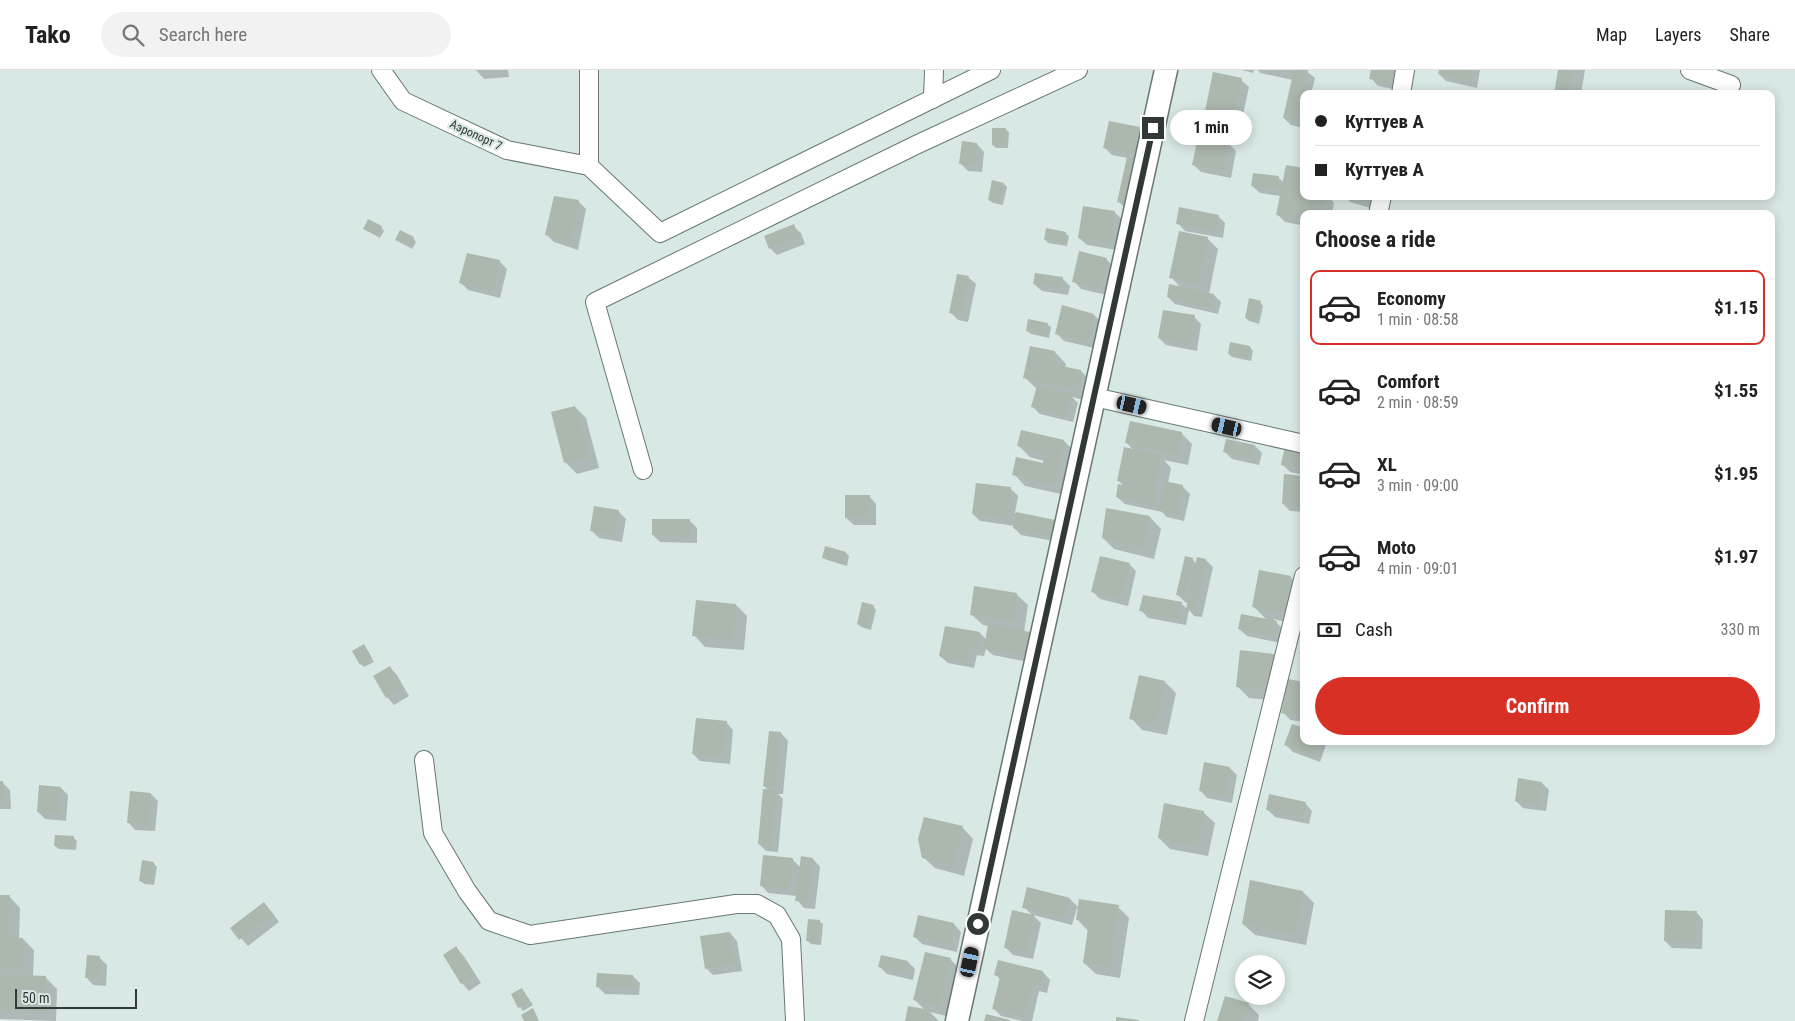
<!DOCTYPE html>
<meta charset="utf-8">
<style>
body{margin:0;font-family:"Roboto Condensed",sans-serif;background:#f2f2f2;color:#222;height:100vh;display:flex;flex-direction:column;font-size:19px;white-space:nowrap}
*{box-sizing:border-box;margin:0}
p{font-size:16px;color:#767676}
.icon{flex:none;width:28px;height:28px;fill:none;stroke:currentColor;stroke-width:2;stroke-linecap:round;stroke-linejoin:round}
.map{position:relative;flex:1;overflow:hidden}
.drawer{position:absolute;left:1300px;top:140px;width:475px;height:535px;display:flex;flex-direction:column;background:#fff;border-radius:10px;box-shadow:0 2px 12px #0003}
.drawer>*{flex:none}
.banner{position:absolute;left:1300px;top:20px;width:475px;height:110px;border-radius:10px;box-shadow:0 2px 12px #0003;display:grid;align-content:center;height:110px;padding:0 15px;background:#fff}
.buttons{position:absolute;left:1235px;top:885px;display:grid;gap:10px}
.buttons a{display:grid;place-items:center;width:50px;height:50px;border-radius:50%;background:#fff;box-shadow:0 2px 12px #0003;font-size:25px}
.scale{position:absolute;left:15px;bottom:12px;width:122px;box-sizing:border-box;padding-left:5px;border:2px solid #313836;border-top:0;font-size:14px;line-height:18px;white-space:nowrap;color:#313836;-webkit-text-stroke:4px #d8e8e4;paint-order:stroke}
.end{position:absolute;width:22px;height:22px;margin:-11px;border:6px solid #313836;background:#fff;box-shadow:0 0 0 2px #fff}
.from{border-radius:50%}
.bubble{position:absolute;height:35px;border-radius:18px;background:#fff;box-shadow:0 2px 12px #0003;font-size:16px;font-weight:700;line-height:35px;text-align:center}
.car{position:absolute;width:15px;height:30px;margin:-15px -8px;border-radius:6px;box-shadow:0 0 4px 1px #0007;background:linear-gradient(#222 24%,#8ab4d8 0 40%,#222 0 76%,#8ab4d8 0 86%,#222 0)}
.banner b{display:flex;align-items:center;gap:18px;height:48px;font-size:19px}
.banner b+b{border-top:1px solid #e0e0e0}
.banner i{width:12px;height:12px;background:#222}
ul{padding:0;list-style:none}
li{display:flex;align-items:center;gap:15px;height:75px;margin:0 10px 8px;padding:0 5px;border:2px solid transparent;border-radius:10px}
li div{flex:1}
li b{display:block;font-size:19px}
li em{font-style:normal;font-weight:700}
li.current{border-color:#d93025}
li>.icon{width:45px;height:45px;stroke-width:1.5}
h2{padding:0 15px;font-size:22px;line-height:60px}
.pay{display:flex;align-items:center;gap:12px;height:55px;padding:0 15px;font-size:19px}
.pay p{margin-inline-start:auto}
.cta{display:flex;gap:10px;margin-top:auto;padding:10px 15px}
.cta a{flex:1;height:58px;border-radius:30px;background:#d93025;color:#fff;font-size:20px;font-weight:700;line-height:58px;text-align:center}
header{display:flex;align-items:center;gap:30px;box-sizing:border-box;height:70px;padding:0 25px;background:#fff;border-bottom:1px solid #e0e0e0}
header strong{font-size:24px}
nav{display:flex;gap:28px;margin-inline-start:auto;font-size:18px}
.search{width:350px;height:45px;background:#f2f2f2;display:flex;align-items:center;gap:12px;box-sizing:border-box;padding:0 18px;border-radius:28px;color:#767676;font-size:19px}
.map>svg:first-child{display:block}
.shadow{fill:#0003}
.building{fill:#acb7ad}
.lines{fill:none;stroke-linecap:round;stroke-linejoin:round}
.minor-casing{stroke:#687773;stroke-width:20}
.tertiary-casing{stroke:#687773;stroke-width:25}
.minor{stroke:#fff;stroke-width:18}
.tertiary{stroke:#fff;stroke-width:22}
.route{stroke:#313836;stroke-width:6}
.labels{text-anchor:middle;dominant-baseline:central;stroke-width:4.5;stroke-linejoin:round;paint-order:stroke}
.street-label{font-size:12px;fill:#313836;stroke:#d8e8e4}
</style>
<header>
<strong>Tako</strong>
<div class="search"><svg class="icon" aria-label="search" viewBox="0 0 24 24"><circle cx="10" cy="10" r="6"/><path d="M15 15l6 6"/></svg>Search here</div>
<nav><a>Map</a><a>Layers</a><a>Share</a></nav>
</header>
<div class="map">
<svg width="1795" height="951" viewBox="0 0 1795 951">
<rect width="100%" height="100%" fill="#d8e8e4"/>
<g class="shadow">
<path d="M476 0H508L509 7 484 9Z"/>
<path d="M1242 0H1254L1253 3Z"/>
<path d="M1258 0H1305L1315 8 1311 24H1304V58L1291 55 1284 48 1293 10 1260 3Z"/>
<path d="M1372 0H1408L1404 21 1378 16 1371 8Z"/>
<path d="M1440 0H1480L1477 18 1446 11 1439 4Z"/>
<path d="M1560 0H1585L1581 24H1555Z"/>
<path d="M1241 10 1249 17 1241 54 1214 48 1206 40Z"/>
<path d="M1005 59 1009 62 1008 78H996L993 75Z"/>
<path d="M1145 59 1126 139 1118 131 1128 88 1112 85 1105 78Z"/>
<path d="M1199 68 1229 74 1236 81 1231 108 1201 102 1194 95Z"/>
<path d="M977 74 984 82 982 102 968 101 960 93Z"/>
<path d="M1302 100 1304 126H1328L1334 133 1332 144H1304V148H1301L1300 155 1285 152 1277 144 1281 126 1260 123 1252 116 1279 108 1284 113Z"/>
<path d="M1004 114 1007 117 1003 135 993 133 989 130Z"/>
<path d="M1344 126H1385L1381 141 1350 132Z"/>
<path d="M555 127 579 132 586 139 578 180 554 172 546 164Z"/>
<path d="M1114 142 1122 149 1117 180 1087 175 1079 168Z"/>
<path d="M1218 146 1225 153 1223 168 1185 161 1178 153Z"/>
<path d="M793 156 801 163 805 174 777 185 770 178Z"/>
<path d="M381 157 384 161 380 168 365 159Z"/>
<path d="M1065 163 1069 166 1067 176 1048 173 1045 169Z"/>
<path d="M413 168 416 172 412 179 397 169Z"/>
<path d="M1207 168 1218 179 1209 224 1214 225 1221 232 1218 244 1175 234 1168 227 1181 218 1171 207Z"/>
<path d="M1106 189 1113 196 1107 225 1081 219 1074 211Z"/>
<path d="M499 191 507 199 500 228 468 220 461 213Z"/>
<path d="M968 207 976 214 968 252 958 250 950 242Z"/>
<path d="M1063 209 1070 216 1068 225 1042 221 1034 214Z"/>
<path d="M1260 232 1263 236 1259 254 1249 251 1246 248Z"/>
<path d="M1094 245 1101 252 1094 278 1064 271 1056 263Z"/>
<path d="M1194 247 1201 254 1197 281 1166 275 1159 268Z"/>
<path d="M1047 254 1051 257 1049 268 1031 264 1027 261Z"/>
<path d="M1250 277 1253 281 1251 291 1232 287 1229 284Z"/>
<path d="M1055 282 1066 294 1065 298 1081 301 1092 312 1088 331 1072 327 1078 333 1073 352 1040 344 1033 337 1037 319 1025 308Z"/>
<path d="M575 337 586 348 599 398 577 404 566 393Z"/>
<path d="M1022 361 1064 371 1075 382 1065 425 1025 416 1014 404 1044 395V391L1030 387 1019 376Z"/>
<path d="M1181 363 1192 374 1188 395 1164 390 1171 398 1168 413 1182 416 1190 424 1184 451 1167 447 1162 442 1125 434 1117 427 1124 416 1119 411 1134 381 1127 373Z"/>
<path d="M1255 376 1262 383 1259 395 1232 389 1225 382Z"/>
<path d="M1304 381V405L1290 402 1282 394Z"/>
<path d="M1304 407V442L1290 441 1283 434Z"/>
<path d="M1010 418 1018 426 1015 443 1055 451 1062 458 1059 472 1021 465 1014 458 1015 456 980 451 973 444Z"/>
<path d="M869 426 876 434V455H854L846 448Z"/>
<path d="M618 441 626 449 622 472 599 468 591 460Z"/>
<path d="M1150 447 1161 459 1154 489 1114 479 1103 468Z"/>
<path d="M690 451 697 458V473L660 472 653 465Z"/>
<path d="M826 478 846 483 849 486 847 496 827 490 823 487Z"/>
<path d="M1192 489 1197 494 1206 490 1213 497 1202 547 1194 546 1189 540 1186 555 1148 548 1141 540 1181 533 1187 539 1188 533 1185 532 1178 525Z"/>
<path d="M1129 494 1136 501 1128 536 1100 529 1093 522Z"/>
<path d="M1290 507 1302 518 1295 554 1273 549 1283 559 1281 573 1247 566 1239 559 1267 550 1253 536Z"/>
<path d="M1016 524 1028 535 1024 562 1030 563 1037 570 1033 593 993 585 986 579 984 586 977 585 974 598 948 593 940 586 946 557 980 563 987 570 989 556 983 555 971 544Z"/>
<path d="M736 535 747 546 744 580 705 577 694 565Z"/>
<path d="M873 536 876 540 871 560 861 557 858 554Z"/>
<path d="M363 575 374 592 364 597 361 594Z"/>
<path d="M1274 585 1285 597 1281 631 1249 628 1237 616Z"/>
<path d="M390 598 397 605 409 626 394 635 387 627Z"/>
<path d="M1165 612 1176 623 1167 665 1142 660 1131 648Z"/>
<path d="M1304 613V652L1290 650 1283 642Z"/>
<path d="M726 652 733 660 730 694 700 691 693 684Z"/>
<path d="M781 663 788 671 783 724H778L783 729 778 782 766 781 759 774 769 721 764 716Z"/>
<path d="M1304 671 1327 672 1320 692 1293 682 1286 675Z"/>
<path d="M1230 698 1237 705 1232 733 1207 728 1200 720Z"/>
<path d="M0 713H3L10 720 11 739H0Z"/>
<path d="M1542 713 1549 720 1546 741 1523 738 1516 731Z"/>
<path d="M61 718 68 725 66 751 45 749 38 742Z"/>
<path d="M151 724 158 731 155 761 135 760 128 752Z"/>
<path d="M1305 733 1312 741 1309 754 1275 747 1267 739Z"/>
<path d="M1203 742 1215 753 1208 786 1170 779 1159 768Z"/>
<path d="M962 757 973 769 964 806 935 798 923 787Z"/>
<path d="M73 767 77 771 76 780 59 779 55 776Z"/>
<path d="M792 789 801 798 813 789 820 797 815 839 804 838 797 830V826L768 823 761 815Z"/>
<path d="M153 793 157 797 154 815 144 814 140 810Z"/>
<path d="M1028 819 1070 829 1079 838 1118 837 1129 848 1120 908 1096 904 1084 893 1088 861 1077 849 1079 838H1077L1072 855 1033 845 1041 853 1033 889 1013 885 1005 877 1032 845 1024 837Z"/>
<path d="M1303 822 1314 833 1306 875 1255 865 1243 854Z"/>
<path d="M0 826H9L20 838 19 869H23L34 880 33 907 46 908 57 919 56 951 0 949Z"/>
<path d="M271 841 279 852 248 876 232 858Z"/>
<path d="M1696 842 1703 850 1702 879 1672 878 1665 871Z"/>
<path d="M819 851 823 854 821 875 811 874 808 871Z"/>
<path d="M954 854 961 862 957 882 922 874 915 867Z"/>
<path d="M730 863 737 871 742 901 713 905 706 898Z"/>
<path d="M456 878 463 885 481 913 469 921 462 913Z"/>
<path d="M100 888 107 895 106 916 93 915 86 907Z"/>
<path d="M950 889 961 900 950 947 930 942 939 951H907L926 941 915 930Z"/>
<path d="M908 892 915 899 913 910 887 904 880 897Z"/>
<path d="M1043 902 1050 910 1047 923 1039 921 1032 951H1022L1001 946 993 938 1000 909 996 905Z"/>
<path d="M633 906 640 913 639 925 605 924 598 917Z"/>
<path d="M522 919 533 935 523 941 512 925Z"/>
<path d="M1248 934 1259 945 1258 951H1219Z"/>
</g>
<g class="building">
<path d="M1294 0H1308L1297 51 1283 48Z"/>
<path d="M1371 0H1400L1397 14 1369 9Z"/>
<path d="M1439 0H1472L1469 11 1438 4Z"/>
<path d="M1558 0H1572L1568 24H1554Z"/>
<path d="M1213 2 1242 8 1234 47 1205 41Z"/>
<path d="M1109 51 1145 58 1140 85 1103 78Z"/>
<rect x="992" y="58" width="14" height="17"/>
<path d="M1198 67 1229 72 1224 101 1192 95Z"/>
<path d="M962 71 977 73 975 95 959 94Z"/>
<path d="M1127 87 1141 90 1131 135 1117 132Z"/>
<path d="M1286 95 1303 98 1299 118 1304 119V126H1327L1323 144H1306L1294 141 1293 148 1276 145Z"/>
<path d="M1253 103 1279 106 1277 119 1251 116Z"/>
<path d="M992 110 1004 113 999 133 988 130Z"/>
<path d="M554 126 579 130 570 173 545 165Z"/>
<path d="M1346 126H1376L1373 134Z"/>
<path d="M1083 136 1115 141 1110 173 1078 168Z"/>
<path d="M1179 137 1219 145 1216 161 1176 154Z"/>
<path d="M368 149 382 156 377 166 363 159Z"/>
<path d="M794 154 799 167 769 179 764 166Z"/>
<path d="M1046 158 1066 162 1064 174 1044 170Z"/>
<path d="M400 160 414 167 409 177 395 170Z"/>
<path d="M1179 161 1208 167 1198 214 1169 208Z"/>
<path d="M1079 181 1107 188 1100 218 1072 212Z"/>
<path d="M467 183 500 190 493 221 459 213Z"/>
<path d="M1035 203 1063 207 1061 219 1033 214Z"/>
<path d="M957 204 969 206 961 245 949 243Z"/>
<path d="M1169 214 1214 224 1211 238 1167 227Z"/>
<path d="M1249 228 1261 231 1256 251 1245 248Z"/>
<path d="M1062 235 1094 244 1087 272 1055 264Z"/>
<path d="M1163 240 1195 245 1190 274 1158 268Z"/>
<path d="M1028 249 1048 253 1046 265 1026 261Z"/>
<path d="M1230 272 1250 276 1248 288 1228 284Z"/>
<path d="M1030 276 1055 281 1052 294 1081 300 1077 320 1023 308Z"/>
<path d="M1037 316 1071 324 1066 346 1031 337Z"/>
<path d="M575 336 589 386 564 393 551 342Z"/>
<path d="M1130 351 1182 362 1177 385 1125 373Z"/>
<path d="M1021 360 1064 370 1054 414 1012 405 1016 387 1043 393 1045 383 1017 376Z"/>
<path d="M1226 369 1255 375 1252 388 1223 382Z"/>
<path d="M1285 376 1304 380V399L1281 395Z"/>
<path d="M1124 377 1161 385 1154 419 1117 411Z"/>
<path d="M1284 404 1304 406V436L1282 434Z"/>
<path d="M1164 411 1183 415 1177 444 1159 440Z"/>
<path d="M976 413 1011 417 1007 449 972 444Z"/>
<path d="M1118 414 1158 421 1155 435 1116 427Z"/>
<rect x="845" y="425" width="25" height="23"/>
<path d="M594 436 619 440 615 465 590 461Z"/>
<path d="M1106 438 1150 446 1143 478 1102 468Z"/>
<path d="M1016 442 1055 450 1052 466 1013 458Z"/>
<path d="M652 449H690V466L652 465Z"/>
<path d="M825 476 846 482 843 493 822 488Z"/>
<path d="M1100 486 1130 493 1121 529 1091 522Z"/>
<path d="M1185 486 1193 488 1185 527 1176 525Z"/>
<path d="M1197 487 1206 489 1195 541 1186 539Z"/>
<path d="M1259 500 1291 506 1284 543 1252 537Z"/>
<path d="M974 516 1017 523 1013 551 970 545Z"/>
<path d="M1143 525 1182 532 1179 549 1139 541Z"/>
<path d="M696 530 736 534 733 570 692 566Z"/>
<path d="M862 532 874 535 868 557 857 554Z"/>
<path d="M1241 544 1277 551 1274 566 1238 559Z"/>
<path d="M988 554 1030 562 1026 586 984 578Z"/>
<path d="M945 556 980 562 977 580 969 578 967 592 939 586Z"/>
<path d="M364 574 372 588 360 595 352 581Z"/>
<path d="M1240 580 1274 584 1270 620 1236 617Z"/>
<path d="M390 596 403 618 386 628 373 606Z"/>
<path d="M1139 605 1165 611 1156 655 1129 649Z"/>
<path d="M1288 609 1304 612V647L1281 643Z"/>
<path d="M696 648 727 651 723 687 692 684Z"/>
<path d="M1292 654 1304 658V671H1318L1312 686 1284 675Z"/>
<path d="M769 661 781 662 776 717 763 716Z"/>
<path d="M1204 692 1230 697 1225 726 1199 721Z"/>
<path d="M1518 708 1542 712 1539 735 1515 731Z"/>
<path d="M0 711H3L4 732H0Z"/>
<path d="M39 715 61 717 59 744 37 742Z"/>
<path d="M763 719 776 720 771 776 758 774Z"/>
<path d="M130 721 151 723 149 755 127 753Z"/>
<path d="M1269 724 1306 732 1302 748 1266 740Z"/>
<path d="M1164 733 1204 741 1197 776 1158 768Z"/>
<path d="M924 747 963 756 953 795 922 788 918 769Z"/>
<path d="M55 765 74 766 73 777 54 776Z"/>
<path d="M763 785 793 788 789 819 760 816Z"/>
<path d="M801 786 813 788 807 832 795 831Z"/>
<path d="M142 790 154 792 151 813 139 811Z"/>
<path d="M1250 810 1303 821 1295 864 1242 854Z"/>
<path d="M1027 817 1070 828 1065 848 1022 838Z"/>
<path d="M0 825H10L8 867 23 868 22 899 0 898Z"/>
<path d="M1079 829 1119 835 1109 897 1083 893 1089 852 1076 850Z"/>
<path d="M264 832 273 844 239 870 230 858Z"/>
<path d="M1012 840 1034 845 1026 882 1004 878Z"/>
<path d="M1665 840 1697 841 1695 873 1664 871Z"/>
<path d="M918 845 954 853 950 875 913 867Z"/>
<path d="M808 849 820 850 818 872 806 871Z"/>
<path d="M730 862 735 894 705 899 700 866Z"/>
<path d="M456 876 474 906 461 914 443 885Z"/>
<path d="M925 882 951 888 939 936 913 930Z"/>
<path d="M87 885 100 886 99 909 85 908Z"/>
<path d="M881 885 908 891 906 903 878 897Z"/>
<path d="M998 890 1043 901 1040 916 994 905Z"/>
<path d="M597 903 633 905 632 918 596 917Z"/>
<path d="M0 904 46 906 45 941 0 939Z"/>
<path d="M1000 907 1032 915 1024 947 992 939Z"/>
<path d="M522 918 530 932 518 938 511 924Z"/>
<path d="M1225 926 1249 933 1243 951H1217Z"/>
<path d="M908 936 930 940 928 951H905Z"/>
<path d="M533 938 539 951H524L521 945Z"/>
<path d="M986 944 1010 950V951H984Z"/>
<path d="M1116 947 1139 950V951H1116Z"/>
</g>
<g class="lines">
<g class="minor-casing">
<g id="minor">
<path d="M381 0 403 31 507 80 589 96"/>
<path d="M589 0V96L660 163 991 0"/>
<path d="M1690 0 1731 15"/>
<path d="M1401 24 1405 0"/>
<path d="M933 29 934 0"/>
<path d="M1378 144 1382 126"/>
<path d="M1094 327 1304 374"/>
<path d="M643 400 595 232 918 74 1078 0"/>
<path d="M424 690 433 763 467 821 489 851 530 865 736 834H757L777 845 791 869 795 951"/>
<path d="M1194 951 1304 506"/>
</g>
</g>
<g class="tertiary-casing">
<path id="tertiary" d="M957 951 1166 0"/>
</g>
<use href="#minor" class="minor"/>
<use href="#tertiary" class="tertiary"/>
</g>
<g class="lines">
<path class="route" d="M978 854 1153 58"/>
</g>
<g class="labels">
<g class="street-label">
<text transform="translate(476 65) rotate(25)">Аэропорт 7</text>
</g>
</g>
</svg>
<div class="buttons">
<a><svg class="icon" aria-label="layers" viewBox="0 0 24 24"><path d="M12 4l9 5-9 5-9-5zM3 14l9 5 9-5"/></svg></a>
</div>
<div class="scale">50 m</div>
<i class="end from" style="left:978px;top:854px"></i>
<i class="end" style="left:1153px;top:58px"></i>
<div class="bubble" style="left:1170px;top:40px;width:82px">1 min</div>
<i class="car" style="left:1132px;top:335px;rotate:103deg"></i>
<i class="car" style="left:1227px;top:357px;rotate:283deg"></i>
<i class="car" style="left:970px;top:892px;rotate:12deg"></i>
<div class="banner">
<b><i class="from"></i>Куттуев А</b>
<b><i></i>Куттуев А</b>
</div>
<section class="drawer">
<h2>Choose a ride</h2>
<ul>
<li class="current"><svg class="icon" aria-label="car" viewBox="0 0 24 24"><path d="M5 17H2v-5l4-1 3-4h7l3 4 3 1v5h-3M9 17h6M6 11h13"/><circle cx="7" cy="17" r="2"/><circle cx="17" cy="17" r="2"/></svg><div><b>Economy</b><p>1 min · 08:58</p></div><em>$1.15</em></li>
<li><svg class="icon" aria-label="car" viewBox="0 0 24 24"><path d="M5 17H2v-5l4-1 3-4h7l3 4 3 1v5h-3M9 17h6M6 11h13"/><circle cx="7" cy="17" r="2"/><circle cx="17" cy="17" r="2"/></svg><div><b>Comfort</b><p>2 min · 08:59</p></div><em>$1.55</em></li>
<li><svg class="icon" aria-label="car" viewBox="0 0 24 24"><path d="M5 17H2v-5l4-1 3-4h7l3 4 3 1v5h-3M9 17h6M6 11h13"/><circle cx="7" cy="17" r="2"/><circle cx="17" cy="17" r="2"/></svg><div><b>XL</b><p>3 min · 09:00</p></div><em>$1.95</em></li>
<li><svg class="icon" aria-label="car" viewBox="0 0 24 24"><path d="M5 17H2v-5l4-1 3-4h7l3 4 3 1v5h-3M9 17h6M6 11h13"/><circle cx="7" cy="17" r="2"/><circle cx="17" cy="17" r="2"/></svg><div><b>Moto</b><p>4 min · 09:01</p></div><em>$1.97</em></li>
</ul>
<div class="pay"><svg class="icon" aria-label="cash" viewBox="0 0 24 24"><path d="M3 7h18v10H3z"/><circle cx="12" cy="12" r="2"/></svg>Cash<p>330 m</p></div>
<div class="cta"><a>Confirm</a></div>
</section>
</div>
